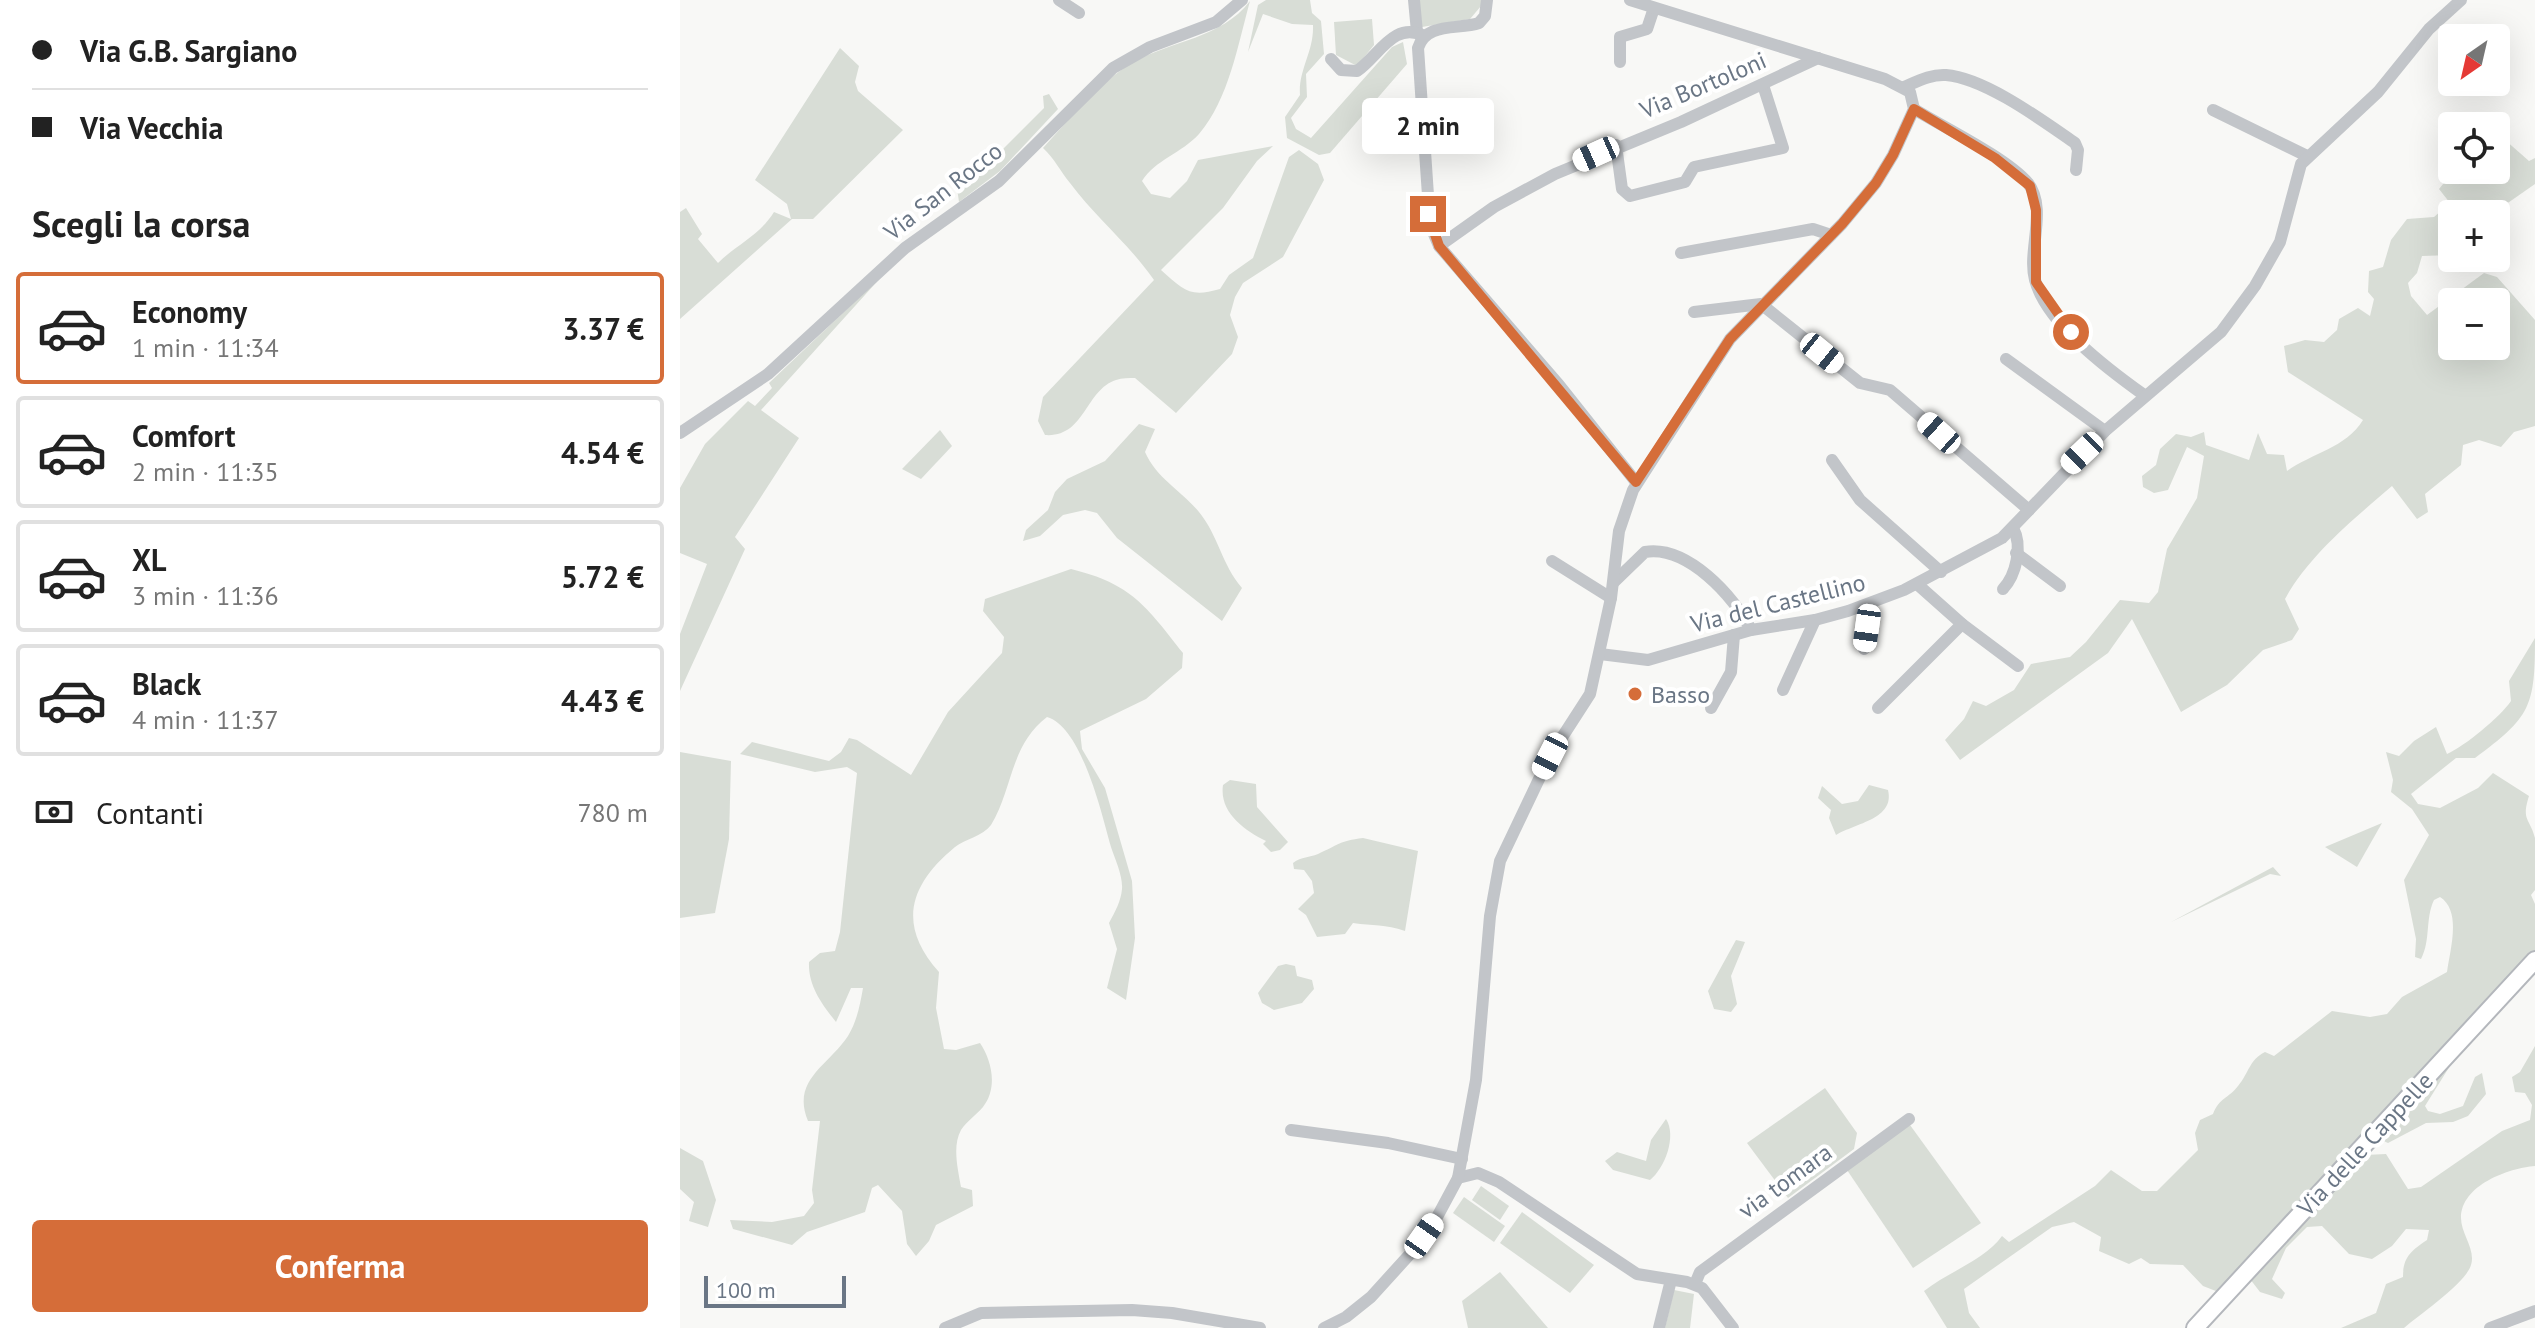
<!DOCTYPE html>
<html lang="it">
<meta charset="utf-8">
<style>
body{margin:0;font-family:"PT Sans",sans-serif;background:#f6f6f6;color:#222;height:100vh;display:flex;flex-direction:column;font-size:30px;white-space:nowrap}
*{box-sizing:border-box;margin:0}
p{font-size:26px;color:#767676}
.icon{flex:none;width:44px;height:44px;fill:none;stroke:currentColor;stroke-width:2;stroke-linecap:round;stroke-linejoin:round}
.map{position:relative;flex:1;overflow:hidden}
.sheet{display:flex;flex-direction:column;background:#fff;width:680px}
.sheet>*{flex:none}
.guide{display:grid;align-content:center;height:176px;padding:0 32px;background:#fff}
.needle{width:52px;rotate:214deg}
.fabs{position:absolute;left:1758px;top:24px;display:grid;gap:16px}
.fabs a{display:grid;place-items:center;width:72px;height:72px;border-radius:8px;background:#fff;box-shadow:0 8px 32px #0002;font-size:40px}
.scale{position:absolute;left:24px;bottom:20px;width:142px;box-sizing:border-box;padding-left:8px;border:4px solid #6a7685;border-top:0;font-size:22px;line-height:28px;white-space:nowrap;color:#6a7685;-webkit-text-stroke:6px #fff;paint-order:stroke}
.end{position:absolute;width:36px;height:36px;margin:-18px;border:10px solid #d56d39;background:#fff;box-shadow:0 0 0 4px #fff}
.from{border-radius:50%}
.bubble{position:absolute;height:56px;border-radius:8px;background:#fff;box-shadow:0 8px 32px #0002;font-size:26px;font-weight:700;line-height:56px;text-align:center}
.car{position:absolute;width:24px;height:48px;margin:-24px -12px;border-radius:10px;box-shadow:0 0 6px 2px #0007;background:linear-gradient(#fff 24%,#345 0 40%,#fff 0 76%,#345 0 86%,#fff 0)}
.guide b{display:flex;align-items:center;gap:28px;height:76px;font-size:30px}
.guide b+b{border-top:2px solid #e0e0e0}
.guide i{width:20px;height:20px;background:#222}
ul{padding:0;list-style:none}
li{display:flex;align-items:center;gap:24px;height:112px;margin:0 16px 12px;padding:0 16px;border:4px solid #e0e0e0;border-radius:8px}
li div{flex:1}
li b{display:block;font-size:30px}
li em{font-style:normal;font-weight:700}
li.current{border-color:#d56d39}
li>.icon{width:72px;height:72px;stroke-width:1.5}
h2{padding:0 32px;font-size:36px;line-height:96px}
.pay{display:flex;align-items:center;gap:20px;height:88px;padding:0 32px;font-size:30px}
.pay p{margin-inline-start:auto}
.button{display:flex;gap:16px;margin-top:auto;padding:16px 32px}
.button a{flex:1;height:92px;border-radius:8px;background:#d56d39;color:#fff;font-size:32px;font-weight:700;line-height:92px;text-align:center}
main{display:flex;flex:1;min-height:0}
.map>svg:first-child{display:block}
.green{fill:#d8ddd6;fill-rule:evenodd}
.lines{fill:none;stroke-linecap:round;stroke-linejoin:round}
.major-casing{stroke:#b4b7bc;stroke-width:20}
.minor{stroke:#c2c5c9;stroke-width:12}
.major{stroke:#fff;stroke-width:16}
.route{stroke:#d56d39;stroke-width:10}
.poi-dot{fill:#d56d39;stroke:#fff;stroke-width:3}
.labels{text-anchor:middle;dominant-baseline:central;stroke-width:8;stroke-linejoin:round;paint-order:stroke}
.street-label{font-size:24px;fill:#6a7685;stroke:#fff}
.poi-label{font-size:24px;fill:#6a7685;stroke:#fff;text-anchor:start}
</style>
<main>
<section class="sheet">
<div class="guide">
<b><i class="from"></i>Via G.B. Sargiano</b>
<b><i></i>Via Vecchia</b>
</div>
<h2>Scegli la corsa</h2>
<ul>
<li class="current"><svg class="icon" aria-label="car" viewBox="0 0 24 24"><path d="M5 17H2v-5l4-1 3-4h7l3 4 3 1v5h-3M9 17h6M6 11h13"/><circle cx="7" cy="17" r="2"/><circle cx="17" cy="17" r="2"/></svg><div><b>Economy</b><p>1 min · 11:34</p></div><em>3.37 €</em></li>
<li><svg class="icon" aria-label="car" viewBox="0 0 24 24"><path d="M5 17H2v-5l4-1 3-4h7l3 4 3 1v5h-3M9 17h6M6 11h13"/><circle cx="7" cy="17" r="2"/><circle cx="17" cy="17" r="2"/></svg><div><b>Comfort</b><p>2 min · 11:35</p></div><em>4.54 €</em></li>
<li><svg class="icon" aria-label="car" viewBox="0 0 24 24"><path d="M5 17H2v-5l4-1 3-4h7l3 4 3 1v5h-3M9 17h6M6 11h13"/><circle cx="7" cy="17" r="2"/><circle cx="17" cy="17" r="2"/></svg><div><b>XL</b><p>3 min · 11:36</p></div><em>5.72 €</em></li>
<li><svg class="icon" aria-label="car" viewBox="0 0 24 24"><path d="M5 17H2v-5l4-1 3-4h7l3 4 3 1v5h-3M9 17h6M6 11h13"/><circle cx="7" cy="17" r="2"/><circle cx="17" cy="17" r="2"/></svg><div><b>Black</b><p>4 min · 11:37</p></div><em>4.43 €</em></li>
</ul>
<div class="pay"><svg class="icon" aria-label="cash" viewBox="0 0 24 24"><path d="M3 7h18v10H3z"/><circle cx="12" cy="12" r="2"/></svg>Contanti<p>780 m</p></div>
<div class="button"><a>Conferma</a></div>
</section>
<div class="map">
<svg width="1855" height="1328" viewBox="0 0 1855 1328">
<rect width="100%" height="100%" fill="#f8f8f6"/>
<g class="green">
<path d="M586 0H630L632 13 641 21 644 54 626 74 627 97 611 118 616 129 631 138 712 47 723 42 727 64 650 153 639 155 607 138 605 117 620 95C618 70 634 52 633 25L612 24 583 14 568 52 578 5Z"/>
<path d="M739 0H801V6L790 19 742 27Z"/>
<path d="M570 1C558 44 549 99 519 134 502 153 475 160 462 181L471 194 490 198 507 181 518 160 593 146 577 161 543 208 481 270C504 290 509 298 540 289L549 275 573 258 609 157 619 150 638 164 644 180 603 257 563 283 555 297 550 315 558 337 552 354 496 413 455 378C449 378 442 378 436 380 405 390 405 438 365 435L358 421 363 397 474 280C449 244 416 218 390 183 380 171 375 159 363 148 391 118 417 84 452 63 492 40 541 39 570 1Z"/>
<path d="M692 19 694 45 677 66 656 55 654 22Z"/>
<path d="M160 48 179 66 175 82 178 91 223 130 133 219H112L0 319V212L6 208 22 234 18 239 38 263C57 244 79 236 94 212L111 219 107 204 75 180Z"/>
<path d="M369 94 378 109 320 171 279 202 277 188 291 181 364 108 363 96Z"/>
<path d="M1816 132 1849 161 1855 158V184L1812 214H1772V255L1742 256 1737 273 1728 283 1731 296 1747 315 1804 273 1817 277 1855 320V426L1834 432 1821 447 1799 440 1783 445 1781 465 1745 494 1748 512 1737 519 1712 486C1675 518 1629 555 1605 599L1619 629 1612 640 1583 650 1547 685 1501 712 1452 619 1428 653 1280 760 1265 740 1284 719 1293 701 1306 706 1334 690 1351 664 1390 657 1406 642 1440 600 1469 603 1478 592 1487 549 1517 498 1524 456 1507 447 1488 490 1474 493 1463 487 1462 476 1476 465 1480 449 1496 434 1511 437 1524 432 1526 445 1569 460 1578 433 1587 454 1604 455 1607 471C1632 453 1666 448 1683 420L1608 372 1604 346 1625 340 1644 342 1657 330 1659 319 1678 308 1690 316 1694 299 1688 292 1689 271 1703 267 1711 240 1727 219 1754 217 1770 203 1759 189 1772 173 1769 163 1772 158V170H1816ZM1772 302H1816V346H1772Z"/>
<path d="M203 275 81 410 119 438 55 537 65 549 0 691V634L27 564 0 553V488L25 444 68 401 75 406 92 388 89 383Z"/>
<path d="M459 424 475 429 465 452C477 479 501 490 519 512 538 535 542 565 562 588L542 621 437 538 417 513 405 510 383 515 360 536 343 541 346 530 368 510 375 492 387 479 425 461Z"/>
<path d="M260 430 272 446 241 479 222 469Z"/>
<path d="M391 569C452 584 466 606 503 653L502 668 466 699 400 731 402 749 425 788 452 881 455 938 446 1000 427 988 437 949 429 923C435 912 441 901 442 889 443 876 435 859 431 847 422 815 402 727 367 717 330 745 333 789 311 825 303 836 285 839 275 847 229 885 217 925 259 972L256 1008 264 1049 276 1050 300 1043C312 1061 318 1088 303 1107 296 1115 287 1121 281 1130 272 1146 278 1170 281 1187L292 1190 293 1206 256 1225 249 1241 236 1256 227 1244 222 1211 198 1185 192 1188 185 1212 127 1232 112 1245 53 1229 50 1220 92 1222 124 1216 134 1203 132 1190 140 1121H128C111 1080 148 1066 168 1036 177 1021 180 1005 183 988H171L156 1022C142 1004 128 986 129 962L140 953 155 951 160 932 177 773 167 767 135 772 60 754 72 742 149 761 161 752 169 738 177 740 231 775 268 712 322 653 324 637 303 611 305 599Z"/>
<path d="M1855 638C1855 706 1851 717 1795 758H1776L1731 794 1738 804 1760 808 1798 788 1813 773 1849 796C1841 821 1850 818 1855 838 1855 853 1855 874 1855 890L1851 895 1855 904V951L1541 1293 1523 1286 1503 1265 1470 1264 1461 1258 1449 1264 1419 1251 1421 1237 1394 1222 1372 1227 1284 1289 1289 1313 1300 1328H1267L1244 1291C1268 1272 1305 1260 1322 1236L1329 1242 1415 1186 1431 1170 1462 1191H1477L1518 1150 1515 1133 1520 1120 1533 1114C1539 1098 1549 1098 1558 1086 1569 1073 1569 1060 1585 1052L1594 1056 1652 1011 1690 1017 1707 1014 1722 997 1767 972C1770 950 1782 911 1760 897L1754 900C1745 919 1751 940 1741 959L1735 957 1736 939 1724 880 1749 835 1732 809 1711 792 1713 780 1706 752 1719 756 1734 741 1756 727 1767 754C1785 746 1820 717 1831 701L1829 681Z"/>
<path d="M0 752 51 761 49 839 35 913 0 918Z"/>
<path d="M550 780 576 784 577 807 608 842 600 850 591 852 583 844 586 841C564 830 539 812 543 785Z"/>
<path d="M1189 785 1208 790C1215 819 1176 823 1156 835L1149 818 1151 810 1138 798 1142 786 1162 804 1178 801Z"/>
<path d="M1702 823 1677 867 1645 847Z"/>
<path d="M683 838 738 851 725 931C705 924 693 926 673 923L665 934 637 937 626 915 618 909 634 893 632 881 624 870 614 869 613 863C622 856 629 858 638 854 658 845 659 841 683 838Z"/>
<path d="M1593 867 1601 876 1590 874 1491 922Z"/>
<path d="M1056 940 1065 942 1051 976 1057 1004 1051 1012 1034 1009 1028 991Z"/>
<path d="M606 964 615 966 617 976 632 980 634 989 622 1003 594 1010 582 1003 578 993 598 966Z"/>
<path d="M1855 1046V1166C1829 1168 1781 1185 1781 1218 1781 1234 1796 1249 1791 1265 1785 1284 1740 1314 1724 1328H1661L1696 1313 1706 1284 1723 1277C1723 1257 1731 1251 1747 1240L1749 1230 1726 1229 1712 1246 1692 1259 1669 1254 1642 1226 1627 1227 1606 1248 1592 1279 1605 1293 1602 1299 1580 1292 1570 1279 1685 1155 1706 1154 1728 1189 1741 1187 1822 1131 1850 1120 1852 1105 1845 1093 1835 1092 1832 1077 1840 1072Z"/>
<path d="M1778 1053 1745 1106 1748 1111 1760 1114 1783 1106 1795 1077 1802 1073 1806 1094 1788 1116 1773 1122 1746 1123 1708 1143 1699 1139Z"/>
<path d="M1145 1088 1177 1133 1174 1149 1108 1198 1067 1143Z"/>
<path d="M986 1119C997 1136 985 1168 970 1180L933 1170 925 1161 937 1152 966 1161 971 1140Z"/>
<path d="M1230 1125 1301 1223 1233 1268 1165 1167Z"/>
<path d="M0 1148 23 1161 36 1200 28 1227 9 1221 14 1202 0 1189Z"/>
<path d="M801 1186 829 1206 820 1220 792 1200Z"/>
<path d="M784 1197 825 1226 814 1242 773 1213Z"/>
<path d="M842 1212 914 1265 890 1293 820 1243Z"/>
<path d="M820 1272 868 1328H788L782 1301Z"/>
<path d="M994 1290 1014 1294 1010 1328H985Z"/>
</g>
<g class="lines">
<g class="major-casing">
<path id="major" d="M1515 1328 1855 960"/>
</g>
<g class="minor">
<path d="M379 0 399 13"/>
<path d="M734 0 737 32"/>
<path d="M807 0 805 16 799 23C778 30 746 22 738 48L750 225 759 246 879 385 956 482"/>
<path d="M651 59 661 70 677 71C698 57 714 20 744 36"/>
<path d="M940 62V37L967 29 974 8"/>
<path d="M1224 87C1238 81 1251 74 1266 75 1305 78 1363 121 1395 143L1398 150 1396 170"/>
<path d="M1234 109C1263 127 1327 158 1348 183 1368 209 1347 251 1355 280 1367 324 1429 370 1464 395"/>
<path d="M1533 110 1627 156"/>
<path d="M936 145 942 189 950 196 1005 182 1014 167 1103 148 1083 85"/>
<path d="M759 246 814 207 875 174 1001 122 1138 58"/>
<path d="M1001 253 1133 229 1151 235"/>
<path d="M1014 312 1081 304 1180 383 1210 390 1349 510"/>
<path d="M1326 359 1425 431"/>
<path d="M0 433 88 374 225 248 319 181 433 68 470 47 536 22 562 0"/>
<path d="M1152 460 1180 500 1261 572"/>
<path d="M1336 553 1380 586"/>
<path d="M872 561 931 598"/>
<path d="M934 582 965 552C1007 545 1054 596 1071 630"/>
<path d="M1237 584 1282 624 1338 666"/>
<path d="M1323 589C1336 575 1343 546 1333 528"/>
<path d="M1182 606 1187 628 1184 649"/>
<path d="M920 654 968 660 1071 630 1135 620 1168 611 1224 590 1322 538 1425 431 1541 332 1575 286 1600 242 1621 164 1698 92 1749 29 1781 0"/>
<path d="M1103 690 1135 620"/>
<path d="M1031 708 1051 672 1054 635"/>
<path d="M1198 708 1282 624"/>
<path d="M611 1130 708 1143 782 1159"/>
<path d="M778 1178 798 1173 819 1182 957 1274 1007 1282 1022 1288 1053 1328"/>
<path d="M1015 1284 1020 1272 1229 1119"/>
<path d="M265 1328 301 1313 452 1310 492 1313 580 1328"/>
<path d="M644 1328 666 1317 691 1297 730 1254 756 1219 778 1178 796 1080 810 916 820 861 870 756 910 694 931 598 939 531 953 490 1050 339 1162 224 1196 183 1213 155 1234 109 1230 92 1205 79 950 0"/>
<path d="M979 1328 991 1280"/>
<path d="M1810 1328 1855 1311"/>
</g>
<use href="#major" class="major"/>
</g>
<g class="lines">
<path class="route" d="M748 214 759 246 956 482 1050 339 1162 224 1196 183 1213 155 1234 109 1315 158 1350 186 1356 210V282L1391 332"/>
</g>
<circle class="poi-dot" cx="955" cy="694" r="8"/>
<g class="labels">
<g class="street-label">
<text transform="translate(1023 85) rotate(-23)">Via Bortoloni</text>
<text transform="translate(263 191) rotate(-38)">Via San Rocco</text>
<text transform="translate(1098 603) rotate(-14)">Via del Castellino</text>
<text transform="translate(1685 1144) rotate(-47)">Via delle Cappelle</text>
<text transform="translate(1105 1181) rotate(-36)">via tomara</text>
</g>
<g class="poi-label">
<text x="971" y="694">Basso</text>
</g>
</g>
</svg>
<div class="fabs">
<a><svg class="needle" viewBox="-14 -14 28 28"><path d="M0-13l5 13h-10z" fill="#e53935"/><path d="M0 13l5-13h-10z" fill="#767676"/></svg></a>
<a><svg class="icon" aria-label="locate" viewBox="0 0 24 24"><circle cx="12" cy="12" r="6"/><path d="M12 2v4M12 18v4M2 12h4M18 12h4"/></svg></a>
<a>+</a>
<a>−</a>
</div>
<div class="scale">100 m</div>
<i class="end from" style="left:1391px;top:332px"></i>
<i class="end" style="left:748px;top:214px"></i>
<div class="bubble" style="left:682px;top:98px;width:132px">2 min</div>
<i class="car" style="left:916px;top:154px;rotate:246deg"></i>
<i class="car" style="left:1142px;top:353px;rotate:129deg"></i>
<i class="car" style="left:1259px;top:433px;rotate:312deg"></i>
<i class="car" style="left:1402px;top:453px;rotate:226deg"></i>
<i class="car" style="left:1187px;top:628px;rotate:188deg"></i>
<i class="car" style="left:870px;top:756px;rotate:207deg"></i>
<i class="car" style="left:744px;top:1236px;rotate:35deg"></i>
</div>
</main>
